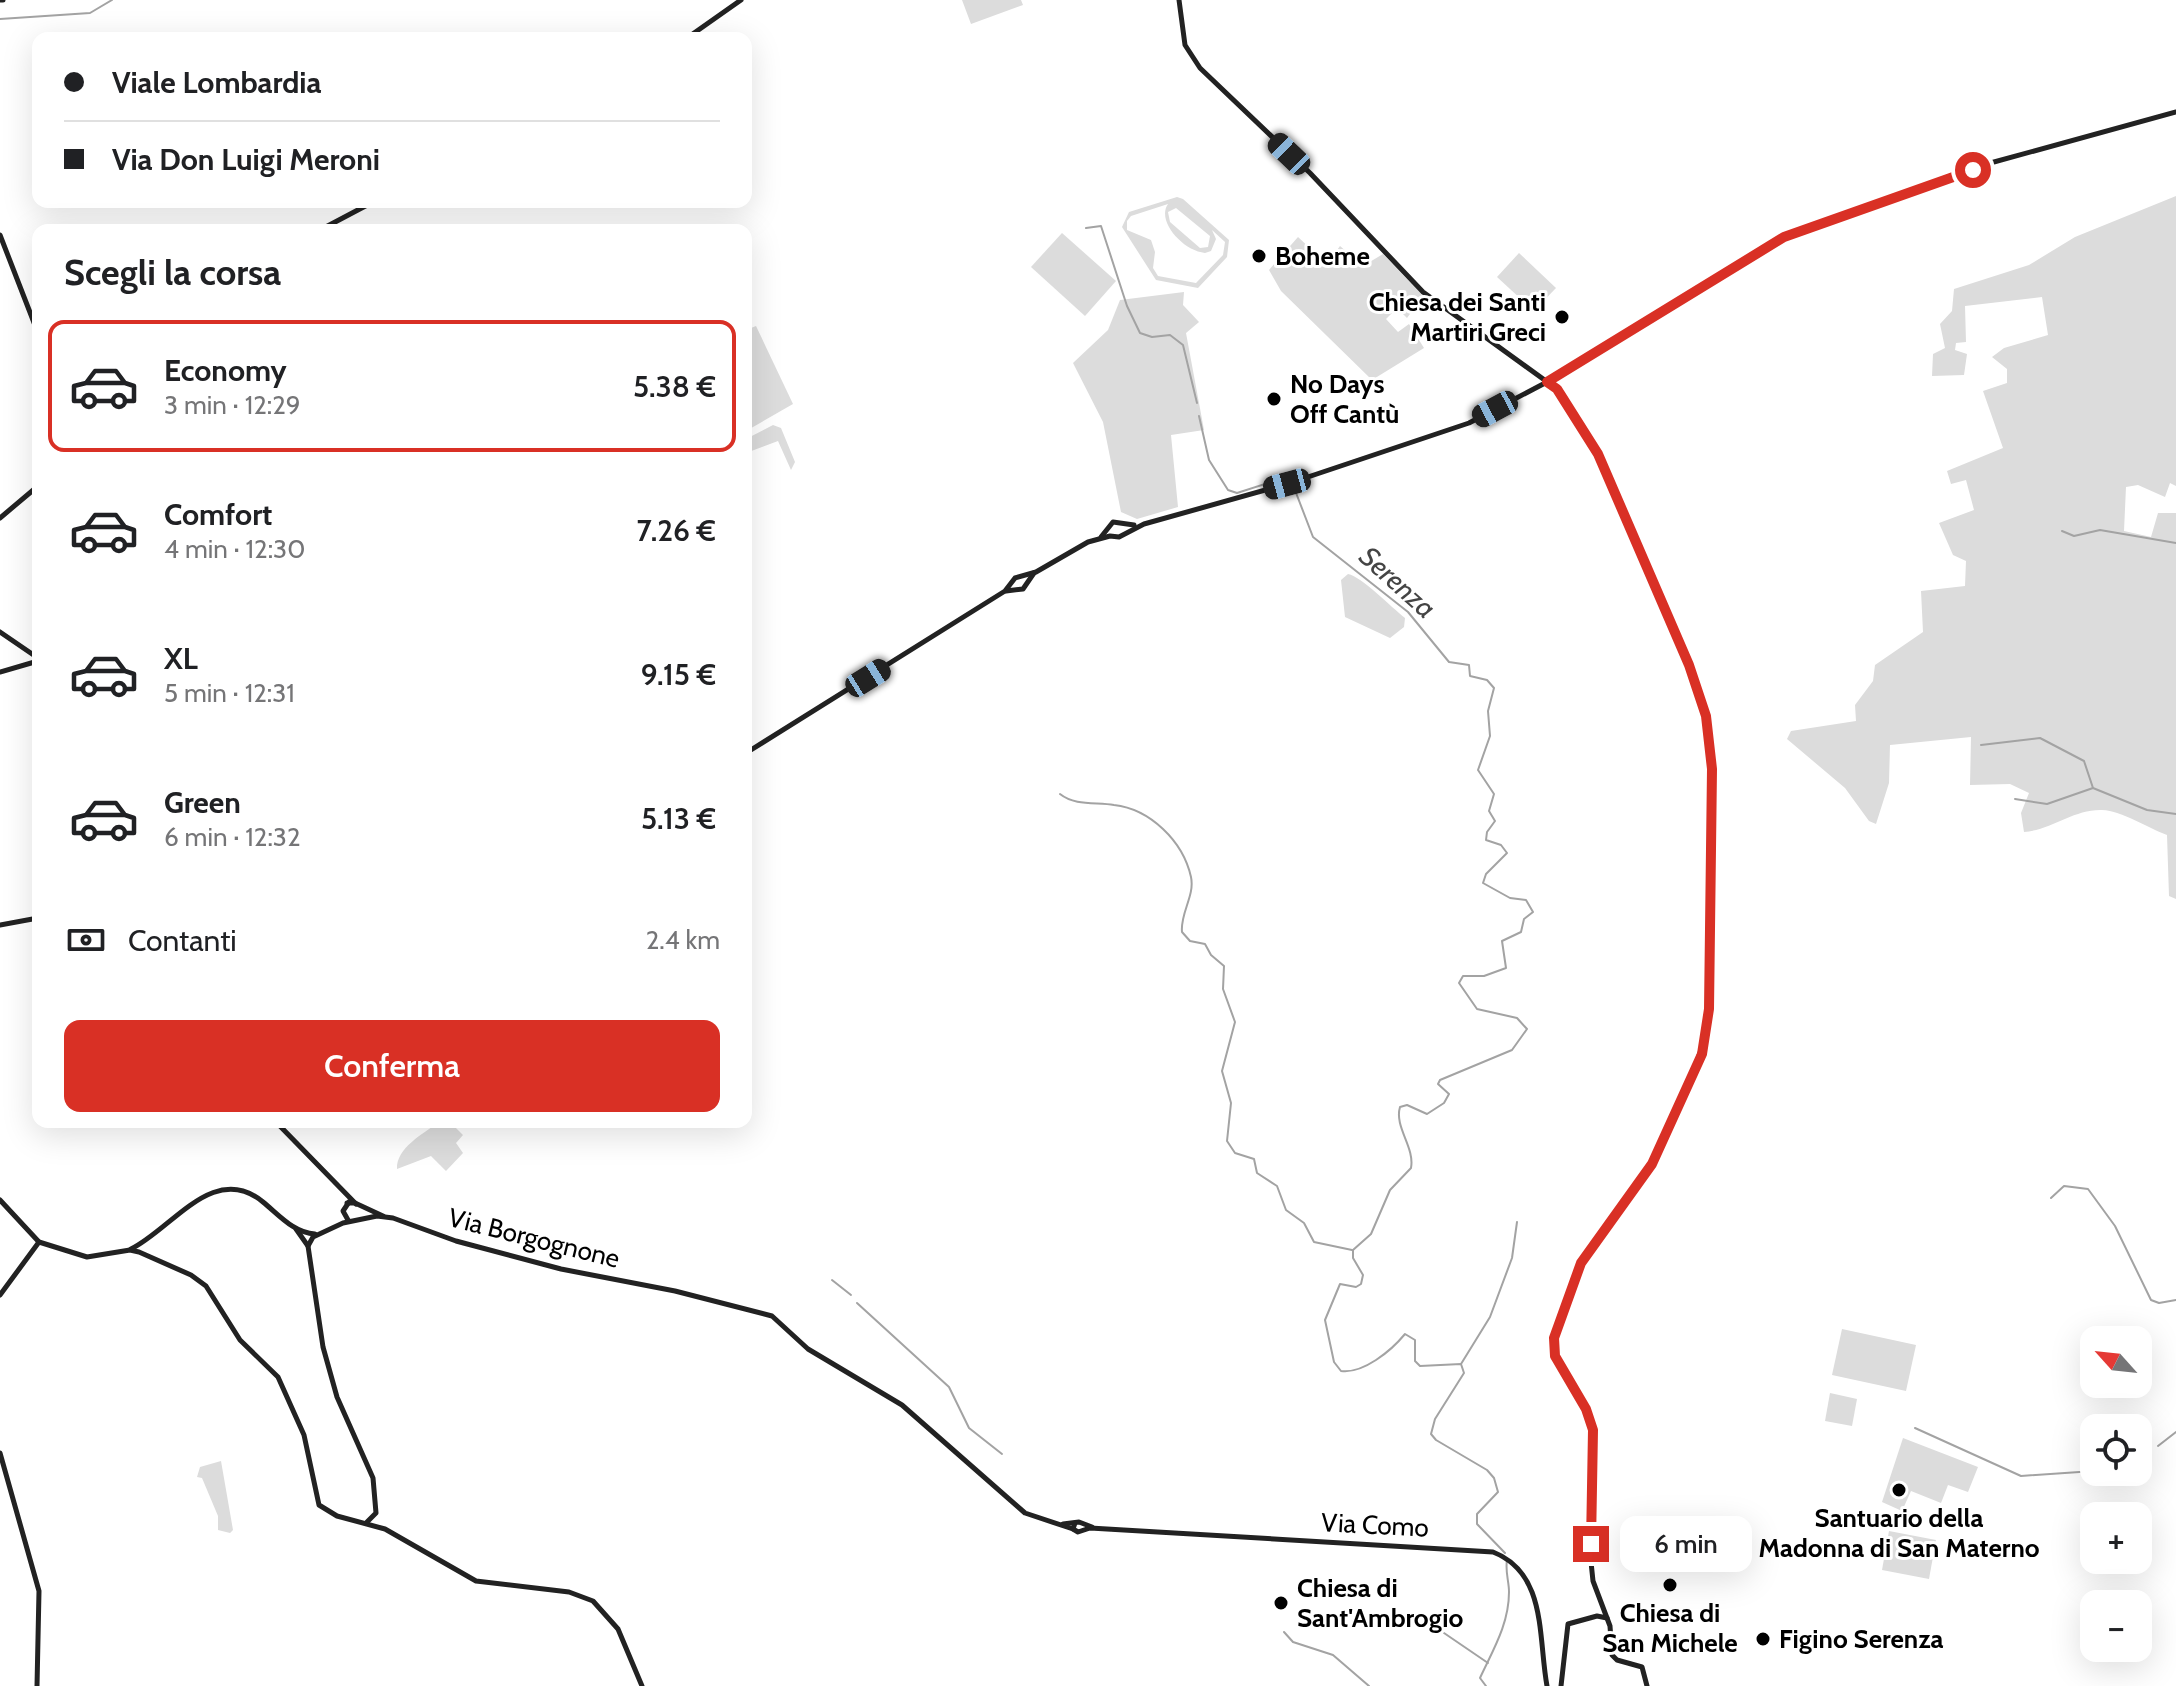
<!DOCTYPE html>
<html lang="it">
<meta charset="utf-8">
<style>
body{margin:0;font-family:Cabin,sans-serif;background:#f6f6f6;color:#202124;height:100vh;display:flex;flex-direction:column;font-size:30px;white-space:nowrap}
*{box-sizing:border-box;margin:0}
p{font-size:26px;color:#757577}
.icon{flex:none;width:44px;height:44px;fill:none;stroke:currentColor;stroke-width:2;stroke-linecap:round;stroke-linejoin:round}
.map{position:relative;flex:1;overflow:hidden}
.details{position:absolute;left:32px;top:224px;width:720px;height:904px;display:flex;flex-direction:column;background:#fff;border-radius:16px;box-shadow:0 8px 32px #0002}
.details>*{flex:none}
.banner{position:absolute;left:32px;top:32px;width:720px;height:176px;border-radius:16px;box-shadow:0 8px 32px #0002;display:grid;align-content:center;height:176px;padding:0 32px;background:#fff}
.needle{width:52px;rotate:297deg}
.tools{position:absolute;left:2080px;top:1326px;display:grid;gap:16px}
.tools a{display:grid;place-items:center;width:72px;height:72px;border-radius:16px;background:#fff;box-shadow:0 8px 32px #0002;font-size:40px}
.end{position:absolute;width:36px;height:36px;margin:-18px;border:10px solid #d93025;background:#fff;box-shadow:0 0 0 4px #fff}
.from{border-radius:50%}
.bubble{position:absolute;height:56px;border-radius:16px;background:#fff;box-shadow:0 8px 32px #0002;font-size:26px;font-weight:600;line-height:56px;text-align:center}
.car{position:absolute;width:24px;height:48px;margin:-24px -12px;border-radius:10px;box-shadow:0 0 6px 2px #0007;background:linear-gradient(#222 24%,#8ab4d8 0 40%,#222 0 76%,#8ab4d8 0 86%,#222 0)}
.banner b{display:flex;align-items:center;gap:28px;height:76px;font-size:30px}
.banner b+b{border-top:2px solid #e0e0e0}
.banner i{width:20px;height:20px;background:#202124}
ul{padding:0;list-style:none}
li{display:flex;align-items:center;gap:24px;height:132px;margin:0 16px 12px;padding:0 16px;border:4px solid transparent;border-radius:16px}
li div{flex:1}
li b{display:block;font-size:30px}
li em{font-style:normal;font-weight:600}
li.active{border-color:#d93025}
li>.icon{width:72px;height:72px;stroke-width:1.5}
h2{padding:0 32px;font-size:36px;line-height:96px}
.pay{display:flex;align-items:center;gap:20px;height:88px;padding:0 32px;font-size:30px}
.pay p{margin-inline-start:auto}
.button{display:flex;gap:16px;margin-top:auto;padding:16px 32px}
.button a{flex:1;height:92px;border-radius:16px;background:#d93025;color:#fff;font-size:32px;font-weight:600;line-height:92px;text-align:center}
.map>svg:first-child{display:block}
.green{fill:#dcdcdc;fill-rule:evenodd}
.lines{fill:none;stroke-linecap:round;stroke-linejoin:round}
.stream{stroke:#a3a3a3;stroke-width:2}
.secondary{stroke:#222;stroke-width:5}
.route{stroke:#d93025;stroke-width:10}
.poi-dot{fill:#000;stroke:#fff;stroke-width:3}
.labels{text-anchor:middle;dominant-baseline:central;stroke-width:6;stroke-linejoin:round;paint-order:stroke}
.poi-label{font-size:26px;font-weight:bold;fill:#000;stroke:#fff;text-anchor:start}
.street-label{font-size:26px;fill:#000;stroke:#fff}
.water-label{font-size:28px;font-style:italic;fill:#444;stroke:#fff}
</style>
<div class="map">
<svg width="2176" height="1686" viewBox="0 0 2176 1686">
<rect width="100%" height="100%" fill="#fff"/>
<g class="green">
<path d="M962 0H1021L1023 5 971 24Z"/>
<path d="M2176 196V486L2170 483 2165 497 2138 485 2126 487 2124 531 2151 537 2158 513H2176V899L2169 896 2167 835C2148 828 2122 811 2102 810 2074 809 2051 830 2024 832L2021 813 2029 793 2010 784 1970 785 1971 737 1890 745 1889 783 1876 824 1869 821 1845 788 1787 739 1791 731 1856 721 1855 705 1873 681 1875 665 1923 632 1921 591 1965 586 1966 561 1953 555 1939 523 1974 510 1966 480 1951 484 1947 471 2003 448 1983 391 2007 383V369L1992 357 2004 348 2048 335 2042 297 1965 306 1966 342 1956 343 1955 350 1967 354 1964 375 1932 376 1933 354 1945 348 1940 324 1952 311 1954 289 2029 265 2075 237Z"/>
<path d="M1177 197 1183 199 1229 240 1227 257 1198 288 1156 280 1122 227 1129 212ZM1168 204C1156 221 1183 251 1205 253L1211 251 1216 239 1212 230 1225 242 1223 255 1196 283 1158 276 1153 268 1155 252 1151 240 1127 230V221L1131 216ZM1176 208 1210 236 1208 247 1200 248 1170 222 1168 212Z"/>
<path d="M1062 233 1116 281 1085 316 1031 267Z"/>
<path d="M1298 237 1327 264 1340 246 1363 266 1383 254 1423 296 1407 318 1397 308 1386 319 1398 332 1409 324 1424 348 1372 380 1281 291 1269 270Z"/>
<path d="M1519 253 1556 288 1534 311 1497 277Z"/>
<path d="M1184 292 1183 305 1199 322 1186 333 1204 430 1171 435 1178 507 1137 519 1121 512 1103 422 1073 363 1108 330 1120 300Z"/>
<path d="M756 326 793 404 746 431V330Z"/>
<path d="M773 425 781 428 795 462 791 470 778 441 746 453V439Z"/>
<path d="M1348 574C1362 577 1391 607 1405 618L1404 627 1390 638 1345 617 1341 580Z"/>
<path d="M439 1122H450L463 1135 456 1143 463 1153 446 1171 431 1156 397 1169C396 1148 423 1134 439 1122Z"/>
<path d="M1842 1329 1916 1345 1906 1391 1832 1375Z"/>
<path d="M1830 1393 1857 1399 1852 1426 1825 1421Z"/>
<path d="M1903 1438 1978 1467 1968 1492 1948 1485 1941 1503 1911 1491 1902 1511 1882 1502Z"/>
<path d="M221 1461 233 1530 230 1533 218 1530V1516L202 1478 197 1477 200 1467Z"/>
<path d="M1889 1531 1936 1540 1929 1579 1882 1570Z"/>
</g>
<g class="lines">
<g class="stream">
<path d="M0 19 90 13 112 0"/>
<path d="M1086 228 1101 226 1127 306 1140 333 1152 337 1170 335 1183 345 1197 403"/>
<path d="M1199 416 1209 460 1228 490 1237 493 1287 477 1289 480"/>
<path d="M1293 485 1313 537 1408 612 1449 662 1469 665 1470 676 1487 680 1494 688 1488 711 1490 736 1478 770 1494 794 1489 811 1495 821 1487 832 1486 840 1501 845 1507 853 1486 874 1483 883 1510 898 1526 900 1533 912 1524 919 1521 932 1502 941 1506 968 1484 976H1463L1459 983 1477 1009 1517 1018 1527 1029 1512 1050 1440 1080 1438 1084 1449 1094 1444 1103 1427 1114 1407 1105 1400 1107C1394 1127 1415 1147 1411 1168L1390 1190 1371 1234 1353 1250V1258L1363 1275 1361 1284 1356 1287 1340 1284 1325 1320 1334 1362 1341 1371C1363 1374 1391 1351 1405 1334L1415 1340V1361L1420 1366 1461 1364 1464 1373 1435 1419 1431 1434 1436 1440 1487 1470 1494 1478 1498 1492 1477 1514V1524L1505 1553"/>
<path d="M2062 531 2074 536 2100 530 2176 543"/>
<path d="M1981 745 2040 738 2084 761 2093 788"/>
<path d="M1060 794C1075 806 1096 802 1114 805 1150 809 1183 841 1191 877 1195 896 1180 913 1182 932L1190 941 1205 944 1211 955 1224 966 1223 989 1235 1022 1222 1071 1231 1103 1227 1141 1235 1153 1254 1159 1257 1173 1277 1186 1286 1210 1304 1223 1314 1242 1352 1250"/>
<path d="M2015 799 2047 804 2093 788 2147 810 2176 814"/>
<path d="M2051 1198 2064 1186 2088 1189 2115 1226 2151 1300 2159 1303 2176 1300"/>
<path d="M832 1280 851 1295"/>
<path d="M857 1303 949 1387 969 1428 1002 1454"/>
<path d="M1461 1364 1490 1317 1512 1258 1517 1222"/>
<path d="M1915 1428 2021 1476 2094 1471"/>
<path d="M2158 1446 2176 1432"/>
<path d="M2138 1461 2147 1454"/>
<path d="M1284 1632 1293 1642 1333 1655 1369 1686"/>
<path d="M1444 1633 1488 1663"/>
<path d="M1486 1686 1480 1678C1493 1650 1509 1624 1509 1592 1509 1581 1505 1572 1507 1560"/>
</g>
<g class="secondary">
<path d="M0 0H3"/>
<path d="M1179 0 1185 45 1200 68 1310 173 1423 292 1557 389 1598 454 1689 665 1706 716 1712 769 1707 1033 1685 1095 1652 1164 1581 1263 1554 1338 1555 1356 1586 1409 1593 1430 1591 1562 1593 1581 1610 1626 1612 1655 1617 1660 1642 1667 1647 1686"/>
<path d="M687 38 741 0"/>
<circle cx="1977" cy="166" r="5.5"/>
<path d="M1983 165 2176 112"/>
<path d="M320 230 373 202"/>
<path d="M0 235 38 333"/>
<path d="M0 518 38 486"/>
<path d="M1101 537 1113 522 1134 525"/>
<path d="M1006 591 1023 589 1034 573"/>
<path d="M0 632 38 658"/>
<path d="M0 672 38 661"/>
<path d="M746 753 1005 591 1015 578 1036 572 1088 542 1110 536 1119 537 1144 524 1287 484 1469 423 1547 382 1784 237 1972 168"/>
<path d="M0 925 38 918"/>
<path d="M276 1122 356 1204"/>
<path d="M0 1200 39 1242 87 1257 130 1250 139 1252 191 1275 206 1286 240 1340 278 1377 304 1435 319 1505 337 1516 385 1529 476 1581 569 1592 593 1601 618 1629 642 1686"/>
<path d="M347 1203H355L383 1216"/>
<path d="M348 1220 343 1211 349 1202"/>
<path d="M296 1229 308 1246 323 1347 337 1397 373 1478 376 1513 367 1522"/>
<path d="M308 1246 313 1237 343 1223 377 1216 393 1218 456 1241 561 1269 675 1291 772 1316 808 1349 902 1405 1025 1513 1073 1529"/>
<path d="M131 1249C172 1229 214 1161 263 1202 279 1215 294 1233 315 1234"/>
<path d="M0 1295 39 1242"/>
<path d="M0 1453 39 1591 37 1686"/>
<path d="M1075 1523 1073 1529 1078 1532 1090 1528 1493 1552C1547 1573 1538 1637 1547 1686"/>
<path d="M1063 1524 1079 1522 1092 1527"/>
<path d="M1561 1686 1568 1624 1597 1616 1607 1618"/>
</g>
</g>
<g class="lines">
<path class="route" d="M1591 1544 1593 1430 1586 1409 1555 1356 1554 1338 1581 1263 1652 1164 1702 1054 1709 1009 1712 769 1706 716 1689 665 1598 454 1557 389 1547 382 1784 237 1973 170"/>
</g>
<g class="poi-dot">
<circle cx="1259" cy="256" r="8"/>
<circle cx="1562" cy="317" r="8"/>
<circle cx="1274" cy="399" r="8"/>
<circle cx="1899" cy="1490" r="8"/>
<circle cx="1670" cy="1585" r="8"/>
<circle cx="1281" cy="1603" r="8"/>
<circle cx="1763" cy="1639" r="8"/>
</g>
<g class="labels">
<g class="poi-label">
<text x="1275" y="256">Boheme</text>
<text x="1546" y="302" text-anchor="end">Chiesa dei Santi<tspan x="1546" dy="30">Martiri Greci</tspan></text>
<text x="1290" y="384">No Days<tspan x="1290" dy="30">Off Cantù</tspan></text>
<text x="1899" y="1518" text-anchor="middle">Santuario della<tspan x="1899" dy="30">Madonna di San Materno</tspan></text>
<text x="1297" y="1588">Chiesa di<tspan x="1297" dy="30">Sant'Ambrogio</tspan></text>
<text x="1670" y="1613" text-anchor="middle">Chiesa di<tspan x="1670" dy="30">San Michele</tspan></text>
<text x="1779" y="1639">Figino Serenza</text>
</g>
<g class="street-label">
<text transform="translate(534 1238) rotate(14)">Via Borgognone</text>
<text transform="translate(1375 1525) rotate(3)">Via Como</text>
</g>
<g class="water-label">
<text transform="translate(1398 582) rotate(42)">Serenza</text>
</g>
</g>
</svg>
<div class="tools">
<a><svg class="needle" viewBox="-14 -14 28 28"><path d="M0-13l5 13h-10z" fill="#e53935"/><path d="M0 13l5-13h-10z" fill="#757577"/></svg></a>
<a><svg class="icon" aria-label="locate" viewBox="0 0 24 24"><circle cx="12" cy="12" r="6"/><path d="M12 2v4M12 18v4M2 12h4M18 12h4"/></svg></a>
<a>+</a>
<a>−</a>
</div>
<i class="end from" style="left:1973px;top:170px"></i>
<i class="end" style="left:1591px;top:1544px"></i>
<div class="bubble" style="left:1620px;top:1516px;width:132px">6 min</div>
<i class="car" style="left:1289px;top:154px;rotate:314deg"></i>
<i class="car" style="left:1495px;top:409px;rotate:242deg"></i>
<i class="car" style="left:1287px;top:484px;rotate:255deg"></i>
<i class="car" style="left:868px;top:678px;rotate:58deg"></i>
<div class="banner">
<b><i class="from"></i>Viale Lombardia</b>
<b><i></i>Via Don Luigi Meroni</b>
</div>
<section class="details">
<h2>Scegli la corsa</h2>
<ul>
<li class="active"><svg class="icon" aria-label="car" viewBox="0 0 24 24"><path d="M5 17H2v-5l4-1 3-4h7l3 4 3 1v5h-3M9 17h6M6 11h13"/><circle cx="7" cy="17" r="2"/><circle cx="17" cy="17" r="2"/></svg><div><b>Economy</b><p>3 min · 12:29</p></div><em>5.38 €</em></li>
<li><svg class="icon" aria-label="car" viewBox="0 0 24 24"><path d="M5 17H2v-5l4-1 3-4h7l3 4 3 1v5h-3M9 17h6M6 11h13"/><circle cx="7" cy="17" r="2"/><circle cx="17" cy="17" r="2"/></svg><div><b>Comfort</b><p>4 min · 12:30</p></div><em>7.26 €</em></li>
<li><svg class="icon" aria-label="car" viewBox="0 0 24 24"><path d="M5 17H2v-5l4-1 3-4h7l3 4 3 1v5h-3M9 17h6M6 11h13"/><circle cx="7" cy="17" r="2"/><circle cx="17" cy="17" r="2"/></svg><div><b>XL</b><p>5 min · 12:31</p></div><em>9.15 €</em></li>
<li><svg class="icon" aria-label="car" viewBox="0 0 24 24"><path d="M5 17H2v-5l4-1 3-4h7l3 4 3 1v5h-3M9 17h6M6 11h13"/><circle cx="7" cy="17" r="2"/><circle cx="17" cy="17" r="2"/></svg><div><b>Green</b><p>6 min · 12:32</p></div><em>5.13 €</em></li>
</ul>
<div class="pay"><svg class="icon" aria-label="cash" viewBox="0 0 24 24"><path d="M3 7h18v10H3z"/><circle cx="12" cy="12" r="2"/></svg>Contanti<p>2.4 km</p></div>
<div class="button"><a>Conferma</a></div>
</section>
</div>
